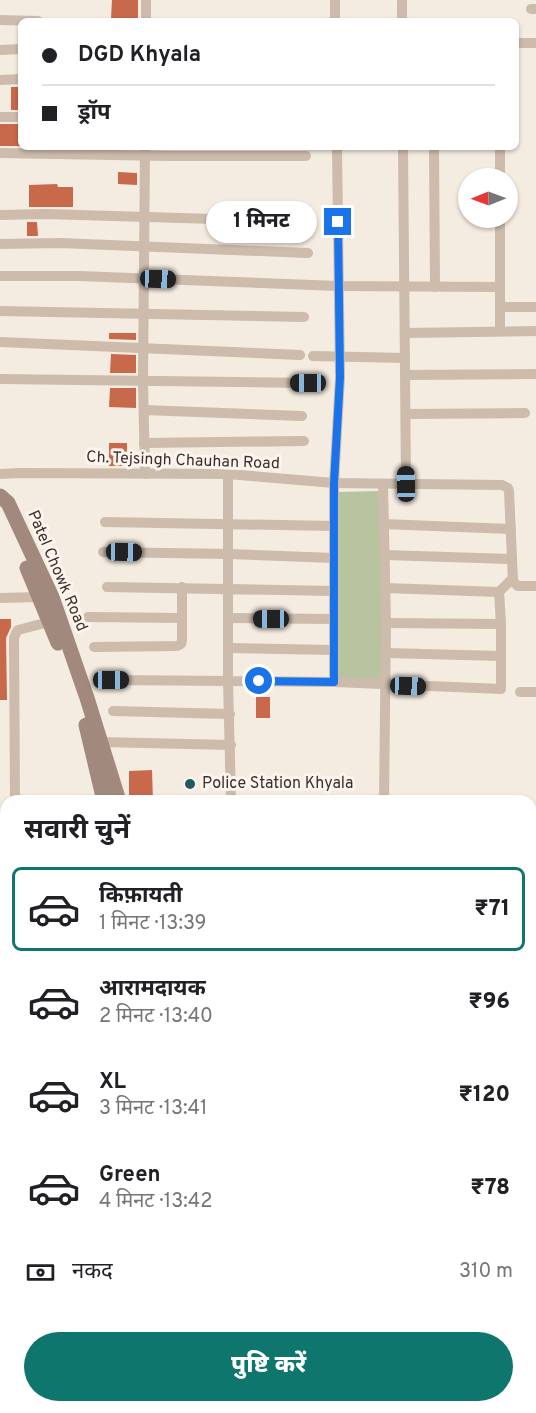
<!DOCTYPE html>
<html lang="hi">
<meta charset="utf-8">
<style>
body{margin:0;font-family:Overpass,"Noto Sans Devanagari",sans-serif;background:#f6f6f6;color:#202124;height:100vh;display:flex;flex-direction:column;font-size:22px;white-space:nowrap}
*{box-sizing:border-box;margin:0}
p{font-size:20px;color:#757577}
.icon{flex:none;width:33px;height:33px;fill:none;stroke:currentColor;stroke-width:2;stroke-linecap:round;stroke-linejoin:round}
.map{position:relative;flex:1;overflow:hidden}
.sheet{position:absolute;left:0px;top:795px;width:537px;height:618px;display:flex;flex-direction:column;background:#fff;border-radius:18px 18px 0 0;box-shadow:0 2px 4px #0004}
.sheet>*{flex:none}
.top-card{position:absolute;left:18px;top:18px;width:501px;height:132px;border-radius:9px;box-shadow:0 2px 4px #0004;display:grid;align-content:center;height:132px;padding:0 24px;background:#fff}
.needle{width:39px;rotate:269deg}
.buttons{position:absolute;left:458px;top:168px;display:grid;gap:12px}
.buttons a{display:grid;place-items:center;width:60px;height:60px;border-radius:50%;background:#fff;box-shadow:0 2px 4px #0004;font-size:30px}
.end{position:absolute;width:27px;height:27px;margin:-14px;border:8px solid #1a73e8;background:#fff;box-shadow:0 0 0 3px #fff}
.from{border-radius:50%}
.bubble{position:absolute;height:42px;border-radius:21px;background:#fff;box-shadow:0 2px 4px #0004;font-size:20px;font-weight:800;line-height:42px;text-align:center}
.car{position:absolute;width:18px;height:36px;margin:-18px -9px;border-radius:8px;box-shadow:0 0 4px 2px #0007;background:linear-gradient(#222 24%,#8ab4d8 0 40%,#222 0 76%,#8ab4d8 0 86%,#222 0)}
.top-card b{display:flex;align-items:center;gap:21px;height:57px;font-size:22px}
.top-card b+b{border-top:2px solid #e0e0e0}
.top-card i{width:15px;height:15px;background:#202124}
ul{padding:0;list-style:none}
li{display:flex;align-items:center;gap:18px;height:84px;margin:0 12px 9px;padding:0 12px;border:3px solid transparent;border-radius:9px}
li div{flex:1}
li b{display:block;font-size:22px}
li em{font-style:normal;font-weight:800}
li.on{border-color:#0f766e}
li>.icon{width:54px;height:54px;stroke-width:1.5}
h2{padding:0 24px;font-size:27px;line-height:72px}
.pay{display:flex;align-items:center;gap:15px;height:66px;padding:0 24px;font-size:22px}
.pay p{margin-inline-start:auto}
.action{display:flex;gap:12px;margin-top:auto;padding:12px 24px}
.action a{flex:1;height:69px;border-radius:36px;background:#0f766e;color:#fff;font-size:24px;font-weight:800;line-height:69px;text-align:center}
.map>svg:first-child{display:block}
.green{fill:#b8c4a0}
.building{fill:#c8694b}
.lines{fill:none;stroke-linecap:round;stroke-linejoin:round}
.street{stroke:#cdbbac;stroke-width:10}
.secondary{stroke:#a18a7d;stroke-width:15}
.route{stroke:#1a73e8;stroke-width:8}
.poi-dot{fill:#1f5a5e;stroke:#fbf5ee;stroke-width:2}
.labels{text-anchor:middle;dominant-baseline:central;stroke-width:6;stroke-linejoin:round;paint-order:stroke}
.street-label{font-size:16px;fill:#3b302b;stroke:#fbf5ee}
.poi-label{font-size:16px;fill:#3b302b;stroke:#fbf5ee;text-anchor:start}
</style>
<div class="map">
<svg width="536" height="1413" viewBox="0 0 536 1413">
<rect width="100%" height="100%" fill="#f4ebe1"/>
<g class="green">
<path d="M383 491 387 680H339L335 492Z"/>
<rect x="531" y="1027" width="5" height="50"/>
</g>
<g class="building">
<path d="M112 0H138V20L111 19Z"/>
<rect x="11" y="87" width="10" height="23"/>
<rect x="0" y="124" width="21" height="22"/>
<path d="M118 172 137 173V185L118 184Z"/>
<path d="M57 184 58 187H73V207H29V185Z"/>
<path d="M27 222H37L38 236H27Z"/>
<path d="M109 333H136V340L109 339Z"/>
<path d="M111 354 136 355V373H110Z"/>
<path d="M110 388H136V408L109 407Z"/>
<rect x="109" y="443" width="18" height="23"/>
<path d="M0 619H11V627L6 638 7 700H0Z"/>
<rect x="256" y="697" width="14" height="21"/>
<path d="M152 770 153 801H129V771Z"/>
</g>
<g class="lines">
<g class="street">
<path d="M146 0V21"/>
<path d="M335 0V21"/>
<path d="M402 0V21"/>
<path d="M531 9H536"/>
<path d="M0 20 38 21"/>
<path d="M516 43H536"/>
<path d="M0 50 21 49"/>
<path d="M0 80 21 79"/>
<path d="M0 117H21"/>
<path d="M145 147 143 381 145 474"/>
<path d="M403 147 406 484"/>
<path d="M434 147 435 287"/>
<path d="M500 147V178"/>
<path d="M0 153 169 156H306"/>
<path d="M0 215 46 214 310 222"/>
<path d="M0 244 60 243 308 253"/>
<path d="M0 276H79L338 286 500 287"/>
<path d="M500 307H536"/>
<path d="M0 311 304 317"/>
<path d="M500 331V218"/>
<path d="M405 333 536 331"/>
<path d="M0 342 300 355"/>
<path d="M313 356 405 358"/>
<path d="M405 375 536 374"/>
<path d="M0 379 308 383"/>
<path d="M144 410 302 416"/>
<path d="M406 414 525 413"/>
<path d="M144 443 304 441"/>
<path d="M0 474 19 473 228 474 334 483 502 485 508 488 509 491 513 582 518 586H536"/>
<path d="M228 474V681L334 682 501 689V624L499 592 513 578"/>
<path d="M383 484 386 623 384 801"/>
<path d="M105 522 334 526"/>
<path d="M383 524 511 529"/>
<path d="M103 552 229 554 334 558"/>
<path d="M385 555 512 559"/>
<path d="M107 587 334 591"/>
<path d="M385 588 499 592"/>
<path d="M0 598 40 597"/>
<path d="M88 617 182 618"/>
<path d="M229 618 334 619"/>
<path d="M386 623 501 624"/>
<path d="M94 647 177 646 181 644 182 641V587"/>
<path d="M228 648 334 650"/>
<path d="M386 653 501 656"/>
<path d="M111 680 228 681 231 801"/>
<path d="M334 682V483L340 377 337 147"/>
<path d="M520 692H536"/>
<path d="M113 711 230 714"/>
<path d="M101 742 231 745"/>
<path d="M15 801 14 638 16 633 18 630 49 622"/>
<path d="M0 821H6"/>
<path d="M531 825 536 824"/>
<path d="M531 871H536"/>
<path d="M0 872H6"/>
<path d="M531 904H536"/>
<path d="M0 917 6 918"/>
<path d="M531 935 536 936"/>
<path d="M0 945H6"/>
<path d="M531 963H536"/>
<path d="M0 976H6"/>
<path d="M531 997H536"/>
<path d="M0 1006H6"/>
<path d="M531 1022 536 1023"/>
<path d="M0 1038H6"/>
<path d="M0 1069H6"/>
<path d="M531 1086H536"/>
<path d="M0 1101H6"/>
<path d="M531 1122H536"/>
<path d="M0 1130H6"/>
<path d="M0 1208H6"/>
<path d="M531 1209 532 1172"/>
<path d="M0 1306H6"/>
<path d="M0 1344H6"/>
<path d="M9 1413V1407"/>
<path d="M93 1413V1407"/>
<path d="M275 1413V1407"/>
<path d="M527 1413V1407"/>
</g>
<g class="secondary">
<path d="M0 496 8 503 52 597 87 698 119 801"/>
<path d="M27 568 58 643"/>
<path d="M86 725 104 801"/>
<path d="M531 1161H536"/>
<path d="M531 1172H536"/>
<path d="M174 1407V1413"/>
<path d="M161 1413V1407"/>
</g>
</g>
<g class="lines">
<path class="route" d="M259 681 334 682V483L340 377 338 222"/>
</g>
<circle class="poi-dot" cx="190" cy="784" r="6"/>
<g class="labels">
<g class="street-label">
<text transform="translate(183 461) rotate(2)">Ch. Tejsingh Chauhan Road</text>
<text transform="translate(57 571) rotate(67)">Patel Chowk Road</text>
</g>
<g class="poi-label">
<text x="202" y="784">Police Station Khyala</text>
</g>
</g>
</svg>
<div class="buttons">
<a><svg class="needle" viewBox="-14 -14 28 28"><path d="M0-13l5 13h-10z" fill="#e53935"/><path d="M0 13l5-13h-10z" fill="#757577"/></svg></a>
</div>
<i class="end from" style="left:259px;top:681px"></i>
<i class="end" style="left:338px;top:222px"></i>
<div class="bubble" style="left:206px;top:201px;width:111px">1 मिनट</div>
<i class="car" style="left:158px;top:279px;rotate:92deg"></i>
<i class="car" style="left:308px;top:383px;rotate:270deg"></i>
<i class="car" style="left:406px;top:484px;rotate:359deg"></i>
<i class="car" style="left:124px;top:552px;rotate:91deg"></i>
<i class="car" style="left:271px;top:619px;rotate:270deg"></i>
<i class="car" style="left:111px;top:680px;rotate:90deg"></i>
<i class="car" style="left:408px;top:686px;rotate:92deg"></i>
<div class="top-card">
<b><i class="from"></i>DGD Khyala</b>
<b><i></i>ड्रॉप</b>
</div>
<section class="sheet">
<h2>सवारी चुनें</h2>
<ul>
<li class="on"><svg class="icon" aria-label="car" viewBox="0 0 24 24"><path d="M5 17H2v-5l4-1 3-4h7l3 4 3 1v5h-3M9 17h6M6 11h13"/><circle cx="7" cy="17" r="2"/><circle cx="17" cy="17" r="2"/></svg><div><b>किफ़ायती</b><p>1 मिनट · 13:39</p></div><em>₹71</em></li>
<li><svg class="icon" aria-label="car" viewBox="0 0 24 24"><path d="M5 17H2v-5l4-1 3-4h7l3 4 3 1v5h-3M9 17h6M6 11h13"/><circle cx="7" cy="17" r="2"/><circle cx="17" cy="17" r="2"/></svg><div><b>आरामदायक</b><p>2 मिनट · 13:40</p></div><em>₹96</em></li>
<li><svg class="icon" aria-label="car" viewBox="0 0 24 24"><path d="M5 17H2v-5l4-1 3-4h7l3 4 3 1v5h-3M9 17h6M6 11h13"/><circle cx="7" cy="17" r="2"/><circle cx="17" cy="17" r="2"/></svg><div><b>XL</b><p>3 मिनट · 13:41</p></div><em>₹120</em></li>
<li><svg class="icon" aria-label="car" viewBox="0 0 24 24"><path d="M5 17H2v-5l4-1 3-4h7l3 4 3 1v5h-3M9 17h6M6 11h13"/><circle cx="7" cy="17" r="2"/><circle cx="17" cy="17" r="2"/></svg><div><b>Green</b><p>4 मिनट · 13:42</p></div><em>₹78</em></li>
</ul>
<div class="pay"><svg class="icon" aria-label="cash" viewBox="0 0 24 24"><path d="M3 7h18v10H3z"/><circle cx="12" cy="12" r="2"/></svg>नकद<p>310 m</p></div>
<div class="action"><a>पुष्टि करें</a></div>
</section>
</div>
